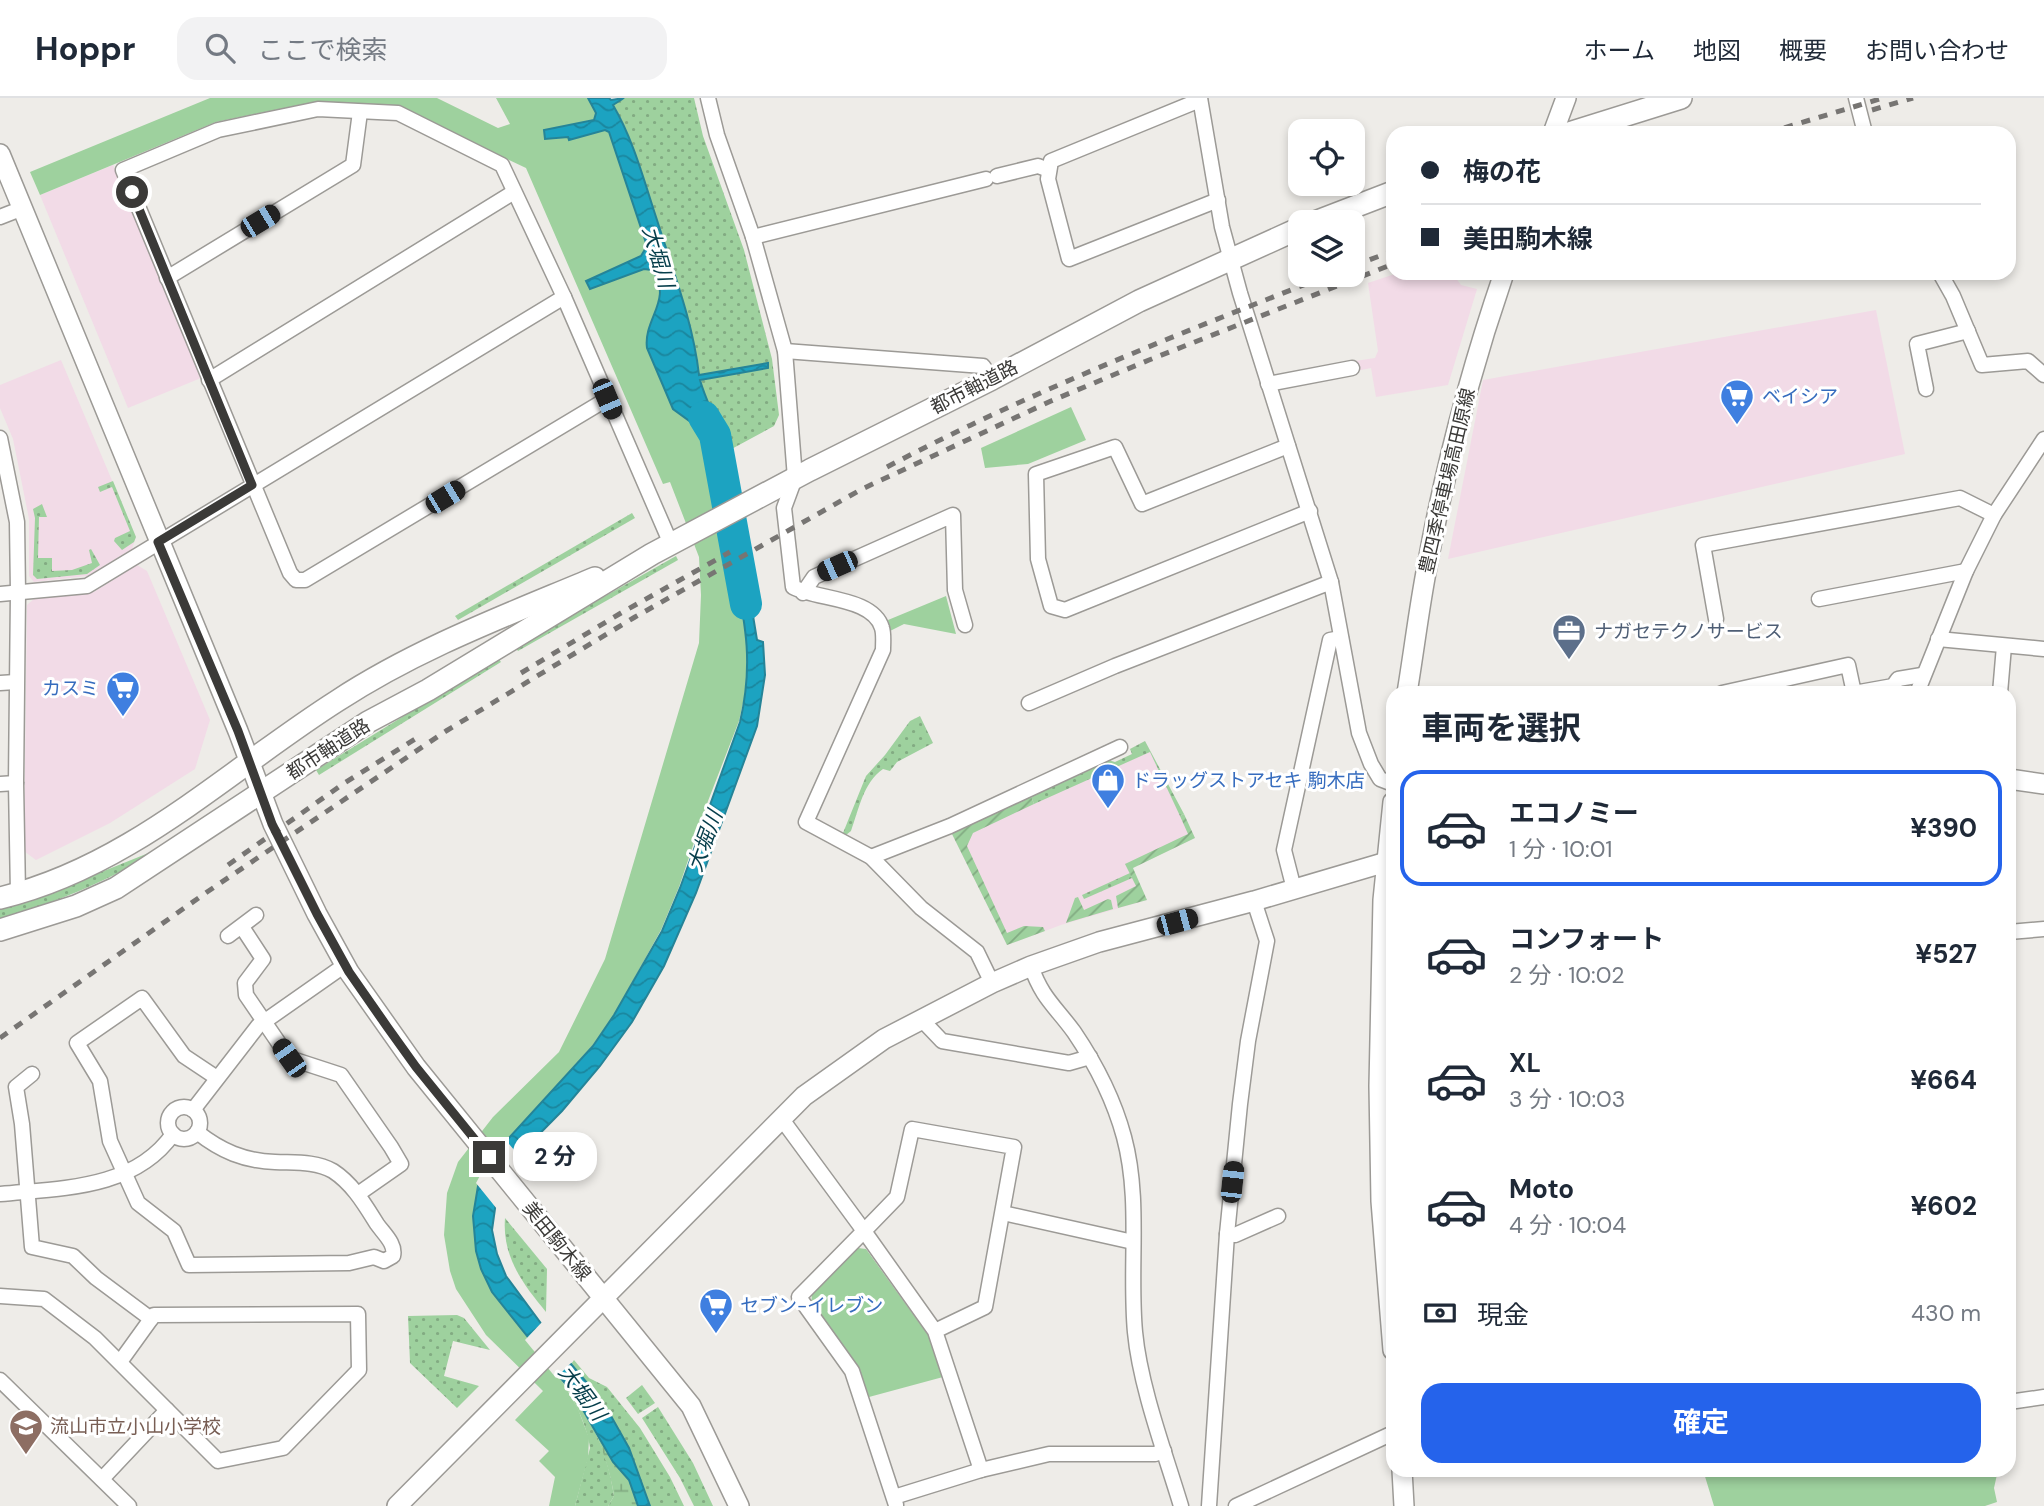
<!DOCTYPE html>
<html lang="ja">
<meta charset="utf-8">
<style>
body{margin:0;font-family:"DM Sans","Noto Sans JP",sans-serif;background:#f2f2f3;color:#1f2937;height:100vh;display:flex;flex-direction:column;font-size:26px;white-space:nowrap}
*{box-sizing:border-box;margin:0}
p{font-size:23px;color:#747a83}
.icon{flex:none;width:38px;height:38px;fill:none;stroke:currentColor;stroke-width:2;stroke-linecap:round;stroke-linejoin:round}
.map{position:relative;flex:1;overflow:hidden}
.sheet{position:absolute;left:1386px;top:588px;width:630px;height:791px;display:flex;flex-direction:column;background:#fff;border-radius:21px;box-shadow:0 4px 10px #0003}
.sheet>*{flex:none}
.banner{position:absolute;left:1386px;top:28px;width:630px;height:154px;border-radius:21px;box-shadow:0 4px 10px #0003;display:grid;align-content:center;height:154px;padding:0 35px;background:#fff}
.tools{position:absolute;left:1288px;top:21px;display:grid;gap:14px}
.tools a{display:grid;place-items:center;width:77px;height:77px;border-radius:14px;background:#fff;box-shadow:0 4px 10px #0003;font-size:35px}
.end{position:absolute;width:32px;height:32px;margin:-16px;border:9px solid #3b3a38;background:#fff;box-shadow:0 0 0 4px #fff}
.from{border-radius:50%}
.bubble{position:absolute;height:49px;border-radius:21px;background:#fff;box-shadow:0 4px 10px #0003;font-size:23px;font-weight:700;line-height:49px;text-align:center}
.car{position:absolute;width:21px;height:42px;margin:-21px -10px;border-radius:9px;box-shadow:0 0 5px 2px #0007;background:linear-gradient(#222 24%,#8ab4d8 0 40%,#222 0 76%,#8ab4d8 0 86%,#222 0)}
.banner b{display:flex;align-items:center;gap:24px;height:66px;font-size:26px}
.banner b+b{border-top:2px solid #e0e1e3}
.banner i{width:18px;height:18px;background:#1f2937}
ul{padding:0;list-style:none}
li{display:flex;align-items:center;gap:21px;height:116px;margin:0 14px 10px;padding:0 21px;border:4px solid transparent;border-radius:21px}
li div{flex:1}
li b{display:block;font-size:26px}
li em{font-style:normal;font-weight:700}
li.selected{border-color:#2563eb}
li>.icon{width:63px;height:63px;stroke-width:1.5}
h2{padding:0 35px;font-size:32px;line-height:84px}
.pay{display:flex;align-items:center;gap:18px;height:77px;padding:0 35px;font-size:26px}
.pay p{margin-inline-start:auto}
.button{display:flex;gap:14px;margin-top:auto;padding:14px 35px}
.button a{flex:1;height:80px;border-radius:21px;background:#2563eb;color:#fff;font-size:28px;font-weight:700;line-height:80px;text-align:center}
header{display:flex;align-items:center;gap:42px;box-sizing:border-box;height:98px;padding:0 35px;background:#fff;border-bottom:2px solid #e0e1e3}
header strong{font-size:33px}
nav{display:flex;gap:38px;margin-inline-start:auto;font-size:24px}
.search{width:490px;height:63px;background:#f2f2f3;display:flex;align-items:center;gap:18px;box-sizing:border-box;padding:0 24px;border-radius:21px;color:#747a83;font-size:26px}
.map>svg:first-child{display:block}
.commercial{fill:#f2dbe7}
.grass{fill:url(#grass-dots)}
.wetland{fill:url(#wetland-marsh)}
.park{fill:#9ed19e}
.garden{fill:url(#garden-furrows)}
.water{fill:url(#water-waves);stroke:#258498;stroke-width:2}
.pier{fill:#eeece8}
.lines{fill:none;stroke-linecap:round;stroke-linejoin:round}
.river{stroke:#1ca3c1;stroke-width:32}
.street-casing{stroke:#9c9a96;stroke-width:17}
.secondary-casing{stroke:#9c9a96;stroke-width:22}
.primary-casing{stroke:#9c9a96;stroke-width:24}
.street{stroke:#fff;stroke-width:14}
.secondary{stroke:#fff;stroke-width:19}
.primary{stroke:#fff;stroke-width:21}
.rail{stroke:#777573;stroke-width:5;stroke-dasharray:9 9;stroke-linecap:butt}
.route{stroke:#3b3a38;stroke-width:9}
.labels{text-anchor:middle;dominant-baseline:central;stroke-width:6;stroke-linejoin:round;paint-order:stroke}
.street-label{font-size:19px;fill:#3b3a38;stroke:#fff}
.shop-label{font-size:19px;fill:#366cbe;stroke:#fff;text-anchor:start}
.service-label{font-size:19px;fill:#4e5e75;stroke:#fff;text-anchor:start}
.education-label{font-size:19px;fill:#785e54;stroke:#fff;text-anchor:start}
.water-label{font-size:21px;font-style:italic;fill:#053d4a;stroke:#fff}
</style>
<header>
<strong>Hoppr</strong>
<div class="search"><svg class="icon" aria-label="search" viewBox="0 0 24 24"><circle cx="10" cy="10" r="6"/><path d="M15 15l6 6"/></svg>ここで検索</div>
<nav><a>ホーム</a><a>地図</a><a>概要</a><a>お問い合わせ</a></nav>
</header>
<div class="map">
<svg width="2044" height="1408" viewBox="0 0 2044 1408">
<defs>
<pattern id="grass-dots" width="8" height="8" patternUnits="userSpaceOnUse" patternTransform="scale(1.75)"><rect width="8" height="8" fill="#9ed19e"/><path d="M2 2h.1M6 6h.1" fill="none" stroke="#82ab82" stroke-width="1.8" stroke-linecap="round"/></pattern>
<pattern id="wetland-marsh" width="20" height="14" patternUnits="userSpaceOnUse" patternTransform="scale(1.75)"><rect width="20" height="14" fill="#9ed19e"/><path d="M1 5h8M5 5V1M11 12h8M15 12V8" fill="none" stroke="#82ab82"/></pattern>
<pattern id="garden-furrows" width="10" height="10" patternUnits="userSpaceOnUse" patternTransform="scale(1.75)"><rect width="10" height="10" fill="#9ed19e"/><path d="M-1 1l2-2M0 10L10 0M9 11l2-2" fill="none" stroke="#82ab82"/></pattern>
<pattern id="water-waves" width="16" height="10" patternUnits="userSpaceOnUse" patternTransform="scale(1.75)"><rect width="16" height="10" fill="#1ca3c1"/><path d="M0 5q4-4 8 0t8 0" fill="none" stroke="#1a869e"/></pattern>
</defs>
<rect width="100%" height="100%" fill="#eeece8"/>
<g class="commercial">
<path d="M113 67 201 280 128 310 40 97Z"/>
<path d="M1398 175H1452L1461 187 1477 191 1448 287 1376 299 1371 270 1356 273 1355 263 1375 260 1378 253 1368 185Z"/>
<path d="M1876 212 1905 356 1448 461 1483 282Z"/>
<path d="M61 262 136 439 132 451 87 478 34 484 29 478V421L13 341 0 310V287Z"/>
<path d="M137 467 147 473 210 622 195 671 110 725 36 762 24 753 27 507 34 501 94 494Z"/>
<path d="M1145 643 1195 740 1132 770 1147 802 1061 827 1007 847 951 734 1108 662 1115 664 1132 656 1130 651Z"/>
</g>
<g class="grass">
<path d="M624 0H694L703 38 744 152 772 261 779 317 774 328 726 354C721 329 708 307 700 282L768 270V266L699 277C694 226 674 176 658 127 645 86 635 44 613 6Z"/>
<path d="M113 383 136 439 134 444 122 452 114 443 115 440 130 433 112 389 100 394 98 389Z"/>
<path d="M42 406 47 419H39L38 460H52V473L72 472 92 465 89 452 91 451 100 467 87 476 37 481 33 477 35 420 33 411Z"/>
<path d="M632 415 635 420 458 522 455 518Z"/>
<path d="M676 458 678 462 518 553 515 549Z"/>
<path d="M498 560 501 564 319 677 316 672Z"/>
<path d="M920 618 933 645 897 664 890 673 883 671C863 685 859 711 851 733L846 737 843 735 866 678 885 657 910 623Z"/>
<path d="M1145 643 1184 716 1180 718 1150 654 1034 706 1031 698 1108 662 1115 664 1132 656 1130 651Z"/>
<path d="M151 754 153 756C101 786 56 804 0 822V810L59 791Z"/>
<path d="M1130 775 1132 780 1084 801 1082 797Z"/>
<path d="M505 1120 547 1171 546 1214C523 1186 502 1159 505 1120Z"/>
<path d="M457 1217 464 1220 490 1252 453 1243 444 1278 479 1288 457 1310 410 1265 408 1218Z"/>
<path d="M574 1262 589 1280 607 1289 640 1330 670 1379 684 1408H650C631 1352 610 1310 571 1266Z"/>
<path d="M559 1278C589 1315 607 1350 614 1398L608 1408H575L590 1350C587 1325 572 1299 559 1278Z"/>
<path d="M642 1287 655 1305 638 1316 626 1300Z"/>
<path d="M658 1309 693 1365 713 1408H694L680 1380 642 1320Z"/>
</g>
<path class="wetland" d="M589 1318 613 1364 629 1382 638 1408H608L614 1398C610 1370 600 1345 589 1318Z"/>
<g class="park">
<path d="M210 0H437L498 30 510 26 496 0H588L596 15 594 22 545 32 568 38 569 41 606 32 609 34 647 148 641 158 586 183 590 191 644 171 652 172C674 202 643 220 647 250L673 311 703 333 713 361 741 504 748 554 745 596 739 623 708 703 679 789 661 832 614 917 593 947 522 1027 478 1088 473 1118 476 1153 481 1171 492 1194 559 1278 578 1311 589 1340 588 1360 575 1408H549L555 1379 539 1363 549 1353 515 1322 543 1293 486 1237 456 1191 450 1173 444 1137 447 1095 458 1064 493 1019 559 954 605 861 699 545 701 497 699 459 670 384 663 386 526 70 400 10 319 3 216 24 40 97 30 74Z"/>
<path d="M1071 309 1086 342 1028 366 985 370 981 350Z"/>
<path d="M946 498 956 536 904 526 890 533 888 522Z"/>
<path d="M858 1150 866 1151 928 1237 943 1279 869 1299 860 1272 811 1206 812 1197Z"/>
<path d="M1703 1372H1998L1994 1390 1997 1404 1985 1408H1714Z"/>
</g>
<g class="garden">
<path d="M1031 698 1034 706 973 735 967 748 1007 835 1024 828 1043 829 1045 833 1007 847 951 734Z"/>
<path d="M1184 716 1195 740 1133 770 1147 802 1118 810 1116 798 1136 788 1125 766 1188 736 1180 718Z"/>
<path d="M1078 799 1084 812 1108 801 1111 802 1113 811 1066 825 1075 800Z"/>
</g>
<g class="water">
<path d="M588 0H609L611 2 624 0 613 7C634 43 644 83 657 122 673 173 693 224 699 277L768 265V270L700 282C707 307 721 329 726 354L713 361 703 333 673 311 647 250C643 221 674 201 652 172L644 171 590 191 586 183 641 158 647 148 609 34 605 32 569 42 568 39 545 41 544 32 594 22 596 15Z"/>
<path d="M744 463 757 542 763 544 765 577 757 628 696 795 664 868 632 924 600 968 562 1013 504 1072 499 1082 492 1132 497 1156 506 1178 571 1266 594 1293 611 1318 629 1350 650 1408H638L629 1382 613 1364 575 1298 492 1194 481 1171 476 1153 473 1118 478 1088 498 1052 593 948 614 917 662 833 680 790 740 624C754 565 745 524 734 467Z"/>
</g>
<g class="pier">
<path d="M504 1040 520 1059 502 1083 497 1111 476 1085 495 1050Z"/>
<path d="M543 1223 573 1263 556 1280 525 1242Z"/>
</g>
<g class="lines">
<path class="river" d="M704 319 715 337 746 506"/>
<g class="street-casing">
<g id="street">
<path d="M708 0 717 37 753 139 785 253 795 380 784 410 793 489C817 502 873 499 882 530 884 536 883 545 883 552L806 724 871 759 921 810 977 854 992 885"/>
<path d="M1200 0 1222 129 1240 195 1331 484"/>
<path d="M1856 0 1865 35"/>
<path d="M1200 2 1051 63 1048 81 1069 161 1218 102"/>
<path d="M997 78 1038 68 1049 72"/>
<path d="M0 119 23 110"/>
<path d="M753 139 986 81"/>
<path d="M1940 175 1953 198 1982 267 2028 263 2044 277"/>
<path d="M167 180 353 67 360 14"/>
<path d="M785 253 983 268 992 281"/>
<path d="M209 282 514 94"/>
<path d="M1268 286 1352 270"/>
<path d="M1926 291 1917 246 1968 233"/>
<path d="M607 301 305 482H296L290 475 123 72 218 32 318 11 398 15 502 67 564 199 671 446"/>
<path d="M0 340 17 424 18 495 16 685 18 796"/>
<path d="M1288 348 1142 406 1115 349 1036 376 1038 461 1051 508 1065 512 1310 413"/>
<path d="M803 495 814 479 953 417 955 492 965 527"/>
<path d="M0 496 87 488 564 199"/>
<path d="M1819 501 1966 473"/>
<path d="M1716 521 1703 447 1960 400 1994 417"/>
<path d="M1938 541 2044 551"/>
<path d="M0 585 16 584"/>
<path d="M1722 595 1848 567 1854 595 1893 588 1898 581 1922 577"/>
<path d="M1917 595 1966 473 1994 417 2044 341"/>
<path d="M2000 595 2004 548"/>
<path d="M1029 605 1115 568 1331 484 1359 635 1371 666 1380 681 1393 686"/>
<path d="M0 686 16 685"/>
<path d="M871 759 950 728 1120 649"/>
<path d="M1294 791 1284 752 1330 542 1341 540"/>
<path d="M242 829 263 861 245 885 246 897 289 960 341 977 391 1049 401 1066 358 1096"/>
<path d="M2009 834 2044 831"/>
<path d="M228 838 256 817"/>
<path d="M1031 868C1042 900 1055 908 1074 934 1095 965 1114 1002 1124 1039 1141 1102 1129 1169 1135 1234 1140 1288 1165 1355 1181 1408"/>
<path d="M921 921 942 943 1069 965 1090 959"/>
<circle cx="184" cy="1025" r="16"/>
<path d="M193 1012 258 928 345 867"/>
<path d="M781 1020 864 1133 799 1199 852 1273 896 1407"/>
<path d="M197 1034C221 1053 244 1063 275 1064 295 1065 315 1063 333 1073 353 1086 365 1107 377 1126 384 1136 396 1146 393 1158L384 1163 374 1159 349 1165 189 1167 174 1133 138 1105 110 1043 100 983 77 945 142 900 184 958 217 980"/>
<path d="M0 1096C60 1090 134 1092 173 1036"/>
<path d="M1003 1115 1133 1144"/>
<path d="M1227 1136 1235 1137 1278 1118"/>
<path d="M0 1198 44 1201 95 1240 218 1363 283 1350 359 1272 358 1216 154 1217 151 1221 96 1180 73 1158 32 1149 22 1026 16 989 32 976"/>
<path d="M120 1264 151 1221"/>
<path d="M0 1282 129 1408"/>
<path d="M2009 1304 2044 1299"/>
<path d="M981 1372 1049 1356H1155L1164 1353"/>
<path d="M102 1381 167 1312"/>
<path d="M894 1399 981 1372 935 1233 864 1133 897 1099 912 1031 1014 1049 985 1209 935 1233"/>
<path d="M1209 1408 1227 1136 1240 1006 1248 943 1267 843 1254 803"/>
<path d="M1236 1408 1393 1335"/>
</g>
</g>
<g class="secondary-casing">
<g id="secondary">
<path d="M1553 35 1566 0"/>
<path d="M0 56 238 633 273 726 317 816 349 874 416 969 691 1308 739 1408"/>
<path d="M1407 595C1414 553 1419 510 1427 469 1445 369 1471 271 1504 175"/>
<path d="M2009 681 2044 686"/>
<path d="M1393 704 1383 802 1379 988 1381 1103 1393 1252"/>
<path d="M1402 1372 1404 1408"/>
<path d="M397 1408 804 998 884 941 992 885 1031 868 1099 844 1254 803 1393 762"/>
</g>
</g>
<g class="primary-casing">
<g id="primary">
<path d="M1569 35 1681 0"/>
<path d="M1315 124 1393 94"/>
<path d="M0 800C130 769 227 673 337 603 418 550 507 517 595 480"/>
<path d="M0 832 76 808 116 790 368 624 428 592 652 456 810 372 992 281 1139 203 1300 130"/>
</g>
</g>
<use href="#street" class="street"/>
<use href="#secondary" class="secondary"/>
<use href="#primary" class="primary"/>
<g class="rail">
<path d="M1872 12 1913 0"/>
<path d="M1767 35 1883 0"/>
<path d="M1353 168 1393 153"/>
<path d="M887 369C1029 294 1179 236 1329 177"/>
<path d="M521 575 621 515 730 454"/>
<path d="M228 767 343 686 420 638"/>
<path d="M0 940 207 794 446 633 635 519 862 391 1051 303 1149 262 1393 166"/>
</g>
</g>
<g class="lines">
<path class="route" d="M132 94 252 387 158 444 238 633 272 726 317 816 349 874 388 930 416 969 489 1059"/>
</g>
<defs>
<g id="supermarket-pin" transform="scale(1.75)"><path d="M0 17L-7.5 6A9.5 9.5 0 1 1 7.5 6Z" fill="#3f7fe0" stroke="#fff"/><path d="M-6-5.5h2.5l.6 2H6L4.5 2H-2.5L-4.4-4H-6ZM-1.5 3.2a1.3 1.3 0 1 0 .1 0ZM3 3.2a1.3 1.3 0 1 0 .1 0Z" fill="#fff"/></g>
<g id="office-pin" transform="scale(1.75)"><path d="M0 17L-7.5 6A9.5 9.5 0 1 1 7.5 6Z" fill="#5c6f8a" stroke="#fff"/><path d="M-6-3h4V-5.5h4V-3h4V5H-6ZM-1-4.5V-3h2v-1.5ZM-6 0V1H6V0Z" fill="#fff"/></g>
<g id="shop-pin" transform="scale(1.75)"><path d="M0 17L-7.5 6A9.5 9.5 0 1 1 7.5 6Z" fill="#3f7fe0" stroke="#fff"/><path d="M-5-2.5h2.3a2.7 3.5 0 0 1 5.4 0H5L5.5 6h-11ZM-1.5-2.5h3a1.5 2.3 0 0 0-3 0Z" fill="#fff"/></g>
<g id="school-pin" transform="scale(1.75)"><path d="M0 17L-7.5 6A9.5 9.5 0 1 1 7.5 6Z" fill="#8d6e63" stroke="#fff"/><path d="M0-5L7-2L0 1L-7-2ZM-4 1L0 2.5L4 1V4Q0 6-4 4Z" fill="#fff"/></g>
</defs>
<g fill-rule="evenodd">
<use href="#supermarket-pin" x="1737" y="298"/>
<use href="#office-pin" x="1569" y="533"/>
<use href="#supermarket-pin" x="123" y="590"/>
<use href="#shop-pin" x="1108" y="682"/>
<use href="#supermarket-pin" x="716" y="1207"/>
<use href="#school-pin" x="26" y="1328"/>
</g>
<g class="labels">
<g class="street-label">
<text transform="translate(974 289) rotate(-27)">都市軸道路</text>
<text transform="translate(1447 383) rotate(-77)">豊四季停車場高田原線</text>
<text transform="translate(328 651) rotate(-33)">都市軸道路</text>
<text transform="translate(557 1143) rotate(51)">美田駒木線</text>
</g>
<g class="shop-label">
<text x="1762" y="298">ベイシア</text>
<text x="99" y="590" text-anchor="end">カスミ</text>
<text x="1132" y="682">ドラッグストアセキ 駒木店</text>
<text x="740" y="1207">セブン-イレブン</text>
</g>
<g class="service-label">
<text x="1594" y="533">ナガセテクノサービス</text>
</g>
<g class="education-label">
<text x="50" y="1328">流山市立小山小学校</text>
</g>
<g class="water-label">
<text transform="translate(658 159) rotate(74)">大堀川</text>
<text transform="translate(705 743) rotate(-70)">大堀川</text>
<text transform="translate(582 1295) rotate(53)">大堀川</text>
</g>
</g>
</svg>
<div class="tools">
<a><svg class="icon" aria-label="locate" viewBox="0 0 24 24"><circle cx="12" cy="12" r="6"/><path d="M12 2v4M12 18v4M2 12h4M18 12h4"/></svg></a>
<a><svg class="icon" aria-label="layers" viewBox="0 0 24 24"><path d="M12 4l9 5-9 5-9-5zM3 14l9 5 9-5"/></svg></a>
</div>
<i class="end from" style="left:132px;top:94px"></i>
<i class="end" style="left:489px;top:1059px"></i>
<div class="bubble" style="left:513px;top:1034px;width:84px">2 分</div>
<i class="car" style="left:260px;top:123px;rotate:59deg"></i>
<i class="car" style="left:607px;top:301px;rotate:157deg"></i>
<i class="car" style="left:445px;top:399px;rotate:59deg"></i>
<i class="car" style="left:837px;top:468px;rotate:246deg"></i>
<i class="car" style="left:1177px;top:824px;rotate:75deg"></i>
<i class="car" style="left:289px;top:960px;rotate:325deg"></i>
<i class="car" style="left:1232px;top:1084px;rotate:6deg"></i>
<div class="banner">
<b><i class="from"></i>梅の花</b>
<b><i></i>美田駒木線</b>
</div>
<section class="sheet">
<h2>車両を選択</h2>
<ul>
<li class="selected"><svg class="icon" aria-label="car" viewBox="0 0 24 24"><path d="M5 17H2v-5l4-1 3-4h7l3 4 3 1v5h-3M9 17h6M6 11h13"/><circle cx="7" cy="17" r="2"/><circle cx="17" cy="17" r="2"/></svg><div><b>エコノミー</b><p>1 分 · 10:01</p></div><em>¥390</em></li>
<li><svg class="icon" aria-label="car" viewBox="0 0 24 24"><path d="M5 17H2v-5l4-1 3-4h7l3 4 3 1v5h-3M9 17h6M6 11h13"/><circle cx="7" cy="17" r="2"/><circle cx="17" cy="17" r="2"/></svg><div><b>コンフォート</b><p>2 分 · 10:02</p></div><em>¥527</em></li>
<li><svg class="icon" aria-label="car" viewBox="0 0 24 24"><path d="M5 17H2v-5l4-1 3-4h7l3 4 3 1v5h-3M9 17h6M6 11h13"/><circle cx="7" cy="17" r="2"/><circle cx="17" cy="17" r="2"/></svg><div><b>XL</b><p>3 分 · 10:03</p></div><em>¥664</em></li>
<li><svg class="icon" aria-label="car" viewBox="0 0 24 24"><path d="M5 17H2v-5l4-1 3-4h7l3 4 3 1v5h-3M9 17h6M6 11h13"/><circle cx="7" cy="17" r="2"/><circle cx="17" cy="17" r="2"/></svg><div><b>Moto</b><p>4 分 · 10:04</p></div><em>¥602</em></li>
</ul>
<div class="pay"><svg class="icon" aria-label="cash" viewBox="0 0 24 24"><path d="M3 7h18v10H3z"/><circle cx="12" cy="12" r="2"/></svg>現金<p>430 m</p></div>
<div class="button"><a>確定</a></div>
</section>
</div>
